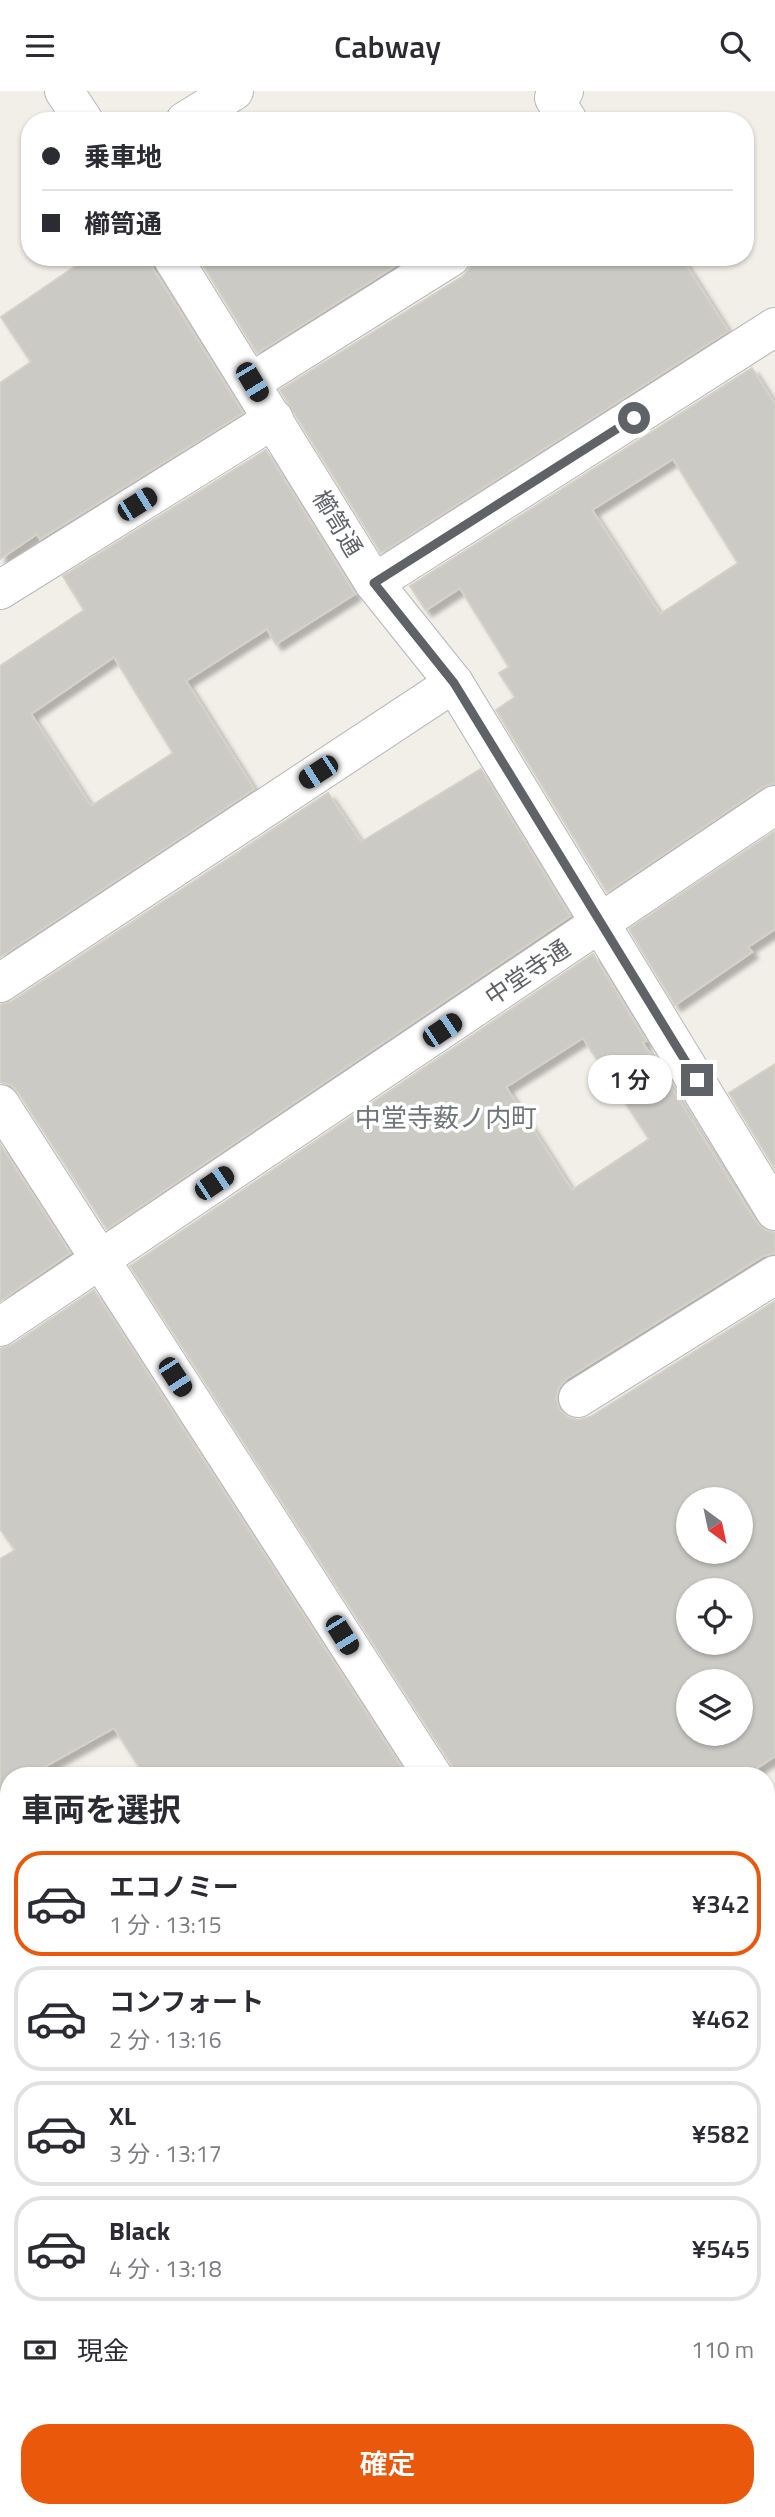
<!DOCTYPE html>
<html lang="ja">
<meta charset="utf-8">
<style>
body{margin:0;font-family:"Titillium Web","Noto Sans JP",sans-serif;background:#f7f7f7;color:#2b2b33;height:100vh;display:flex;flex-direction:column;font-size:26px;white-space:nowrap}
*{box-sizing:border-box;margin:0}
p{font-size:23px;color:#7c7c81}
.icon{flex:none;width:38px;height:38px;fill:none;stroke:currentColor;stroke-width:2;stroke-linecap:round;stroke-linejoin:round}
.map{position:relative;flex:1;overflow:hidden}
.drawer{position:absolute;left:0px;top:1676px;width:775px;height:751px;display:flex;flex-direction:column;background:#fff;border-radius:28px 28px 0 0;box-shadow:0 2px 5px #0004}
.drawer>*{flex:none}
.top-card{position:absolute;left:21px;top:21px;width:733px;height:154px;border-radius:28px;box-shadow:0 2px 5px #0004;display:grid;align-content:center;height:154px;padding:0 21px;background:#fff}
.needle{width:46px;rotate:147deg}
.buttons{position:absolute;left:676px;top:1396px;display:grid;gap:14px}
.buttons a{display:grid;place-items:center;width:77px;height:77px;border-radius:50%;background:#fff;box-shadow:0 2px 5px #0004;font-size:35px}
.end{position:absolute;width:32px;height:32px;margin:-16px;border:9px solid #5f6368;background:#fff;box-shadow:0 0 0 4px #fff}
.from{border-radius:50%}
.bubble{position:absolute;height:49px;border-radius:24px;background:#fff;box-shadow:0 2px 5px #0004;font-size:23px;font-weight:600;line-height:49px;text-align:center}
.car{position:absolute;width:21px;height:42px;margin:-21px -10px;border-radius:9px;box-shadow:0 0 5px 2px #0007;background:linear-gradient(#222 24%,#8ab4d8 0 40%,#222 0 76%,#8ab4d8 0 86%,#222 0)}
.top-card b{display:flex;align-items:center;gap:24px;height:66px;font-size:26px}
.top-card b+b{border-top:2px solid #e1e1e2}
.top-card i{width:18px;height:18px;background:#2b2b33}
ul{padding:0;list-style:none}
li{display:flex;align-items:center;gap:21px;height:105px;margin:0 14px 10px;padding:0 7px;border:4px solid #e1e1e2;border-radius:28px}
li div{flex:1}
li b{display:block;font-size:26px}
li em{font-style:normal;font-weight:600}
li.selected{border-color:#ea580c}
li>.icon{width:63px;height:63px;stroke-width:1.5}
h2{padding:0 21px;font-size:32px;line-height:84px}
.pay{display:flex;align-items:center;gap:18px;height:77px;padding:0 21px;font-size:26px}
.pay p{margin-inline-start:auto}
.action{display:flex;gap:14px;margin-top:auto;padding:14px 21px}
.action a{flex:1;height:80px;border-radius:28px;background:#ea580c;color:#fff;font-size:28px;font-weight:600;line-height:80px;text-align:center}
header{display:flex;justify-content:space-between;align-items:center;height:91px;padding:0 21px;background:#fff;font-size:32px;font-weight:600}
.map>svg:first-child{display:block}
.green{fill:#c5e8c5}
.building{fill:#cccac5;stroke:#d6d1c6;stroke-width:2;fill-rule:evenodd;filter:url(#shadow)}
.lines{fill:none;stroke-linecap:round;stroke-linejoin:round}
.minor-casing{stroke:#b5b8bc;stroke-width:40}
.highway-casing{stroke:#f9ab00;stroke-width:40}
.path{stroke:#9cc7a9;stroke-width:4.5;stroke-dasharray:7 3.5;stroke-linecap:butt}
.minor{stroke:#fff;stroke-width:38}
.highway{stroke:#fde293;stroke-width:38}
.route{stroke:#5f6368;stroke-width:9}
.labels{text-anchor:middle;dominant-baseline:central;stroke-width:7;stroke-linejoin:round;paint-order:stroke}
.street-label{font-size:24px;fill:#5f6368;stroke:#fff}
.neighbourhood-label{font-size:26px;fill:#70757a;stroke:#fff}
</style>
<header><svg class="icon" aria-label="menu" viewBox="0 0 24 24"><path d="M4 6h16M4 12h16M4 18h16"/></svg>Cabway<svg class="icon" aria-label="search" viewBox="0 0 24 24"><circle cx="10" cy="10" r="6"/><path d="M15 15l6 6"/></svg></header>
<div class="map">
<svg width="775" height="2426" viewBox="0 0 775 2426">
<defs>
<filter id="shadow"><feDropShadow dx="6" dy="6" stdDeviation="2" flood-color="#0004"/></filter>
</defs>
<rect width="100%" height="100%" fill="#f1efe8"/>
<path class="green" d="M775 1887V1973L767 1979V1893Z"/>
<g class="building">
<path d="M89 166H150L153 178 243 322 40 448 37 443 0 468V292L31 271 1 226Z"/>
<path d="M198 166H409L257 262Z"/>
<path d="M473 166H681L728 240 381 462 280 299 463 185 470 177Z"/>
<path d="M752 277 775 313V692L763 696 607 801 496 619 515 606 499 582 509 576 460 497 426 519 410 495ZM673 368 738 472 660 523 592 419Z"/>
<path d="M266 359 355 503 276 553 267 538 186 590 254 698 0 866V575L84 519 63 485ZM114 566 173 662 91 715 31 623Z"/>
<path d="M481 678 570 825 107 1138 18 1001 11 994 0 991V914L12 910 328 702 361 751Z"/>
<path d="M775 740V838L748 856 752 861 675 914 629 838Z"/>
<path d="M593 863 646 950 643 952 756 1131 765 1139 775 1142V1162L763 1165 566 1288 559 1296 556 1307 559 1318 567 1326 578 1329 590 1326 775 1210V1665L745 1685H455L451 1673 130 1175ZM583 947 649 1048 572 1099 506 996ZM688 1409H740V1461H688ZM688 1500H740V1552H688ZM688 1591H740V1643H688Z"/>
<path d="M775 973V1078L729 1002Z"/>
<path d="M0 1053 70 1162 0 1210Z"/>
<path d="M94 1199 407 1685H145L114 1637 28 1685H9V1696L0 1701V1468L15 1459 0 1438V1258L12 1254Z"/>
</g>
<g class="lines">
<g class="minor-casing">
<g id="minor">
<path d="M64 0 84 30"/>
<path d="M564 0 554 7 568 30"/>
<path d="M185 30 234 0"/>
<path d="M172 166 374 492 454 592 775 1120"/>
<path d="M252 291 451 166"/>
<path d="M374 492 775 236"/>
<path d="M0 499 274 328"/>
<path d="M0 892 454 592"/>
<path d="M0 1013 433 1685"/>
<path d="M0 1236 775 714"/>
<path d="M578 1307 775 1184"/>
<path d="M0 2182 9 2196"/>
<path d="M766 2201 775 2214"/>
<path d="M149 2418 154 2426"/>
</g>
</g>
<g class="highway-casing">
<g id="highway">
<path d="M766 1821 775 1815"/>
<path d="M766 2057 775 2051"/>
<path d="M0 2357 9 2352"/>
<path d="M240 2426 251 2418"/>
</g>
</g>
<g class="path">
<path d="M766 1724 775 1718"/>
<path d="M766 2137 775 2131"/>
<path d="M353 2426 364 2418"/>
</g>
<use href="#minor" class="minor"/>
<use href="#highway" class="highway"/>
</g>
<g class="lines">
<path class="route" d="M634 327 374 492 454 592 697 989"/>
</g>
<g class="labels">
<g class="street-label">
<text transform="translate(338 432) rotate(59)">櫛笥通</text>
<text transform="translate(527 881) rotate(-34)">中堂寺通</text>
</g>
<g class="neighbourhood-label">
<text x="446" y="1026">中堂寺薮ノ内町</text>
</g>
</g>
</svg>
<div class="buttons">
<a><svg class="needle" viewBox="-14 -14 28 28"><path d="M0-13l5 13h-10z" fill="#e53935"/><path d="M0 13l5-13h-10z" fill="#7c7c81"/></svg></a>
<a><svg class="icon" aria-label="locate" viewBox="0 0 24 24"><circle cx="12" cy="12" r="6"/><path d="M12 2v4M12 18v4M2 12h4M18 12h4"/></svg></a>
<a><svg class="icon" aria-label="layers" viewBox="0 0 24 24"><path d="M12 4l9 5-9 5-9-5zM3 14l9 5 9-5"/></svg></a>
</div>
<i class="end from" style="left:634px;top:327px"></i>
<i class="end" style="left:697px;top:989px"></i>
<div class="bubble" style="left:588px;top:964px;width:84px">1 分</div>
<i class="car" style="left:252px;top:291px;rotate:149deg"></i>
<i class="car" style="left:137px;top:413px;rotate:58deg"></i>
<i class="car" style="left:318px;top:681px;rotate:237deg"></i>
<i class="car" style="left:442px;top:939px;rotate:56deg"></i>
<i class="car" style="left:214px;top:1092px;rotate:56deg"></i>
<i class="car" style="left:175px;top:1286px;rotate:147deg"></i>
<i class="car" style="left:342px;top:1544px;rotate:148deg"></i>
<div class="top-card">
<b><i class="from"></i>乗車地</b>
<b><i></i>櫛笥通</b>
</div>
<section class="drawer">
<h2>車両を選択</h2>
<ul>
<li class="selected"><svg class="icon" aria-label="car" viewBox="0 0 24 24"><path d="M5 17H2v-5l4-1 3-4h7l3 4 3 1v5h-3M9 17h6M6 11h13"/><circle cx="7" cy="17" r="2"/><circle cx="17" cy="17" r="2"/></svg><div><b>エコノミー</b><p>1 分 · 13:15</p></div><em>¥342</em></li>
<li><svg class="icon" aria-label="car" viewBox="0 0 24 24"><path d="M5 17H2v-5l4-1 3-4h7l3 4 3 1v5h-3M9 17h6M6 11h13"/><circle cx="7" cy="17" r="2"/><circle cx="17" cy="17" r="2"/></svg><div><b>コンフォート</b><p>2 分 · 13:16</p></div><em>¥462</em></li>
<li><svg class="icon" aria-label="car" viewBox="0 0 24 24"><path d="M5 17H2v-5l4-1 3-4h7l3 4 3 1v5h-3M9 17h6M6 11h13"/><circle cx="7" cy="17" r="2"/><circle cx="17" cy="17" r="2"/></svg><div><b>XL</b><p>3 分 · 13:17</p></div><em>¥582</em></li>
<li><svg class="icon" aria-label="car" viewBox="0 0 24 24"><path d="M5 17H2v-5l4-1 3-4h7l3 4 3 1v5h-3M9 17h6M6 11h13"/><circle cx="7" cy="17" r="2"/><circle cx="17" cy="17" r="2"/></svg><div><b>Black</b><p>4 分 · 13:18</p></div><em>¥545</em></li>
</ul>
<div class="pay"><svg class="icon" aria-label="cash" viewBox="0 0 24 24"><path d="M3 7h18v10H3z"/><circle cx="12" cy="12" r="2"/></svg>現金<p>110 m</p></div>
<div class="action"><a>確定</a></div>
</section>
</div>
